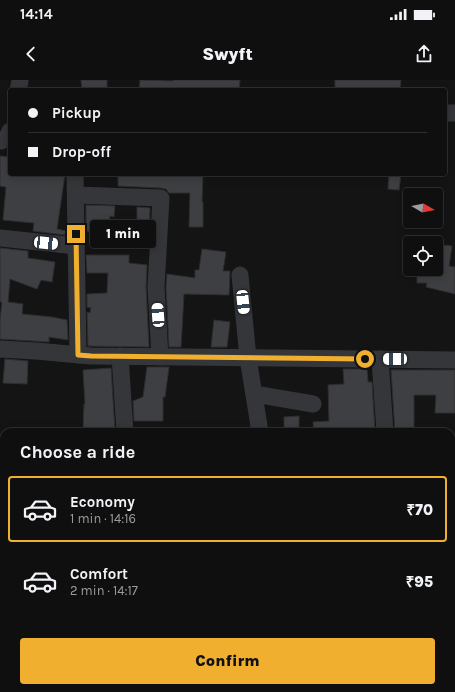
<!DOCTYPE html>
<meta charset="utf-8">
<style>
body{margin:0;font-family:Karla,sans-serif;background:#1d1d1e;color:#f1f3f6;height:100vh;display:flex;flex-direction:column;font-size:15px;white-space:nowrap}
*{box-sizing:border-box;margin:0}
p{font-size:13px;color:#9b9c9f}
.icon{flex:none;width:22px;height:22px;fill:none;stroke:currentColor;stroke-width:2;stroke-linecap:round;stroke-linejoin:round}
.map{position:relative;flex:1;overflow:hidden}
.panel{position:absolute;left:0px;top:348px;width:455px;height:264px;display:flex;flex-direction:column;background:#0f0f10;border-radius:12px 12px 0 0;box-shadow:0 2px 10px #0003,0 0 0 1px #2f2f30}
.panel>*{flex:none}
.top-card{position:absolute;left:8px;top:8px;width:439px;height:88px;border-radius:4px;box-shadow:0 2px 10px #0003,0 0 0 1px #2f2f30;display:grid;align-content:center;height:88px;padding:0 20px;background:#0f0f10}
.needle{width:26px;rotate:99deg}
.fabs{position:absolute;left:403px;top:108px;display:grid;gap:8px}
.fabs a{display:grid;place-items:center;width:40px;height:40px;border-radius:4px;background:#0f0f10;box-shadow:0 2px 10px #0003,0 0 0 1px #2f2f30;font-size:20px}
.end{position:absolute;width:18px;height:18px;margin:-9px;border:5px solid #f1af30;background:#111;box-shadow:0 0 0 2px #111}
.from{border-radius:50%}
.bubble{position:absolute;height:28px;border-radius:4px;background:#0f0f10;box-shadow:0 2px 10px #0003,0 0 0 1px #2f2f30;font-size:13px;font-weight:800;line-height:28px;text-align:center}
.car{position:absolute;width:12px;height:24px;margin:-12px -6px;border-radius:5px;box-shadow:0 0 3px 1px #0007;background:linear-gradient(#fff 24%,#345 0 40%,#fff 0 76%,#345 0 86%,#fff 0)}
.top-card b{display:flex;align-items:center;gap:14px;height:38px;font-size:15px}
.top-card b+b{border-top:1px solid #2f2f30}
.top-card i{width:10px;height:10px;background:#f1f3f6}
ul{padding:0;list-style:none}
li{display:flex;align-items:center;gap:12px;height:66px;margin:0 8px 6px;padding:0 12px;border:2px solid transparent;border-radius:4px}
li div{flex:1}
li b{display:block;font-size:15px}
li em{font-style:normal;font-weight:800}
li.on{border-color:#f1af30}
li>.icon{width:36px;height:36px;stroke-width:1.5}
h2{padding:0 20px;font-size:18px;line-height:48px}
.cta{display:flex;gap:8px;margin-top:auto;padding:8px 20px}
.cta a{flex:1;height:46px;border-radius:4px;background:#f1af30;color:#111;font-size:16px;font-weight:800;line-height:46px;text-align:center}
.status{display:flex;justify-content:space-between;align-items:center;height:28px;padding:0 20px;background:#0f0f10;direction:ltr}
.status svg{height:11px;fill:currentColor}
header{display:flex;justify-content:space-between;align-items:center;height:52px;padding:0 20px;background:#0f0f10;font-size:18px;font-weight:800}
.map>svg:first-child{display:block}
.building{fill:#3e3f42;stroke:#2e2e31}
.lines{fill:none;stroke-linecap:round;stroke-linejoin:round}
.minor{stroke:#35363a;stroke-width:17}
.route{stroke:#f1af30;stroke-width:5}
</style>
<div class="status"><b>14:14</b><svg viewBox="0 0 49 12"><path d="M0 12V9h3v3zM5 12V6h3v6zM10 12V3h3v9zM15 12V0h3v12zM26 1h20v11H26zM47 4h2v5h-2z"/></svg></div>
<header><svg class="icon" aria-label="back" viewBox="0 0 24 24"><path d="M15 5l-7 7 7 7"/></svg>Swyft<svg class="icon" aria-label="share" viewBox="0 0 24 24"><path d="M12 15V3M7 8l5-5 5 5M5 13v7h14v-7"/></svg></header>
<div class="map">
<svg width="455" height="612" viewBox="0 0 455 612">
<rect width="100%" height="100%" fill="#141415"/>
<g class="building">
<path d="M81 0H107V10H82Z"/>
<path d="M140 0 173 1V0H240L239 10H139Z"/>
<path d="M335 0H401L400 10H335Z"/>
<path d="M0 76 10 77V94H65L57 149 66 151 65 155 33 151 34 143 3 140 6 107 0 106Z"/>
<path d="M118 94H203L202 122H203V147H189L190 113H169L166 109 161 108 118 106Z"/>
<path d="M389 94H401L399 110 388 109Z"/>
<path d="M86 125 115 126 114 137 110 136 108 154 86 151Z"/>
<path d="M137 127 150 128 149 156H137Z"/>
<path d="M436 164 452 166 449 186 455 187V214L426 207 427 203H417V189H436Z"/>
<path d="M0 168 28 171V178L55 182 52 202 41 200 37 209 10 199 8 222 23 224 22 234 52 237 67 240 68 260 49 257V262L0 259V240L2 222H0Z"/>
<path d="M202 169 226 172 223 191H230L229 215 184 214 181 267H169L166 207 167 194 195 198V190H199Z"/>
<path d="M86 175H129V183L147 185 146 207 149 267 88 266 87 232 90 233 91 228 87 227V214L107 213 108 193H87Z"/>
<path d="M214 240 230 242 227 267H211Z"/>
<path d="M5 279 28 281 27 304 3 303Z"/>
<path d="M147 287H169L165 317H163V341H134L133 321 143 317Z"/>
<path d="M111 288 115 352H83L84 324H85L83 290Z"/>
<path d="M343 289H367L368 302H372L375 352H314L313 342 329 341 328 305 344 304Z"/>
<path d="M391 290H455V333H435L436 315H414V352H395Z"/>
<path d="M299 336V347L284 348V337Z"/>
</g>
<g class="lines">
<g class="minor">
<path d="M18 10 20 1"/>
<path d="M445 33H455"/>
<path d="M0 60 1 61 8 56 10 51"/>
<path d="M75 94 78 275"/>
<path d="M76 115 161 118 156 207 160 277"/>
<path d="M0 158 76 166"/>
<path d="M240 195 248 278 260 352"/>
<path d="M0 269 36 271 91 276 455 280"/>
<path d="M120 276 125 352"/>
<path d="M380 279 385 352"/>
<path d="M254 314 313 324"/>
<path d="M0 425H4"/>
<path d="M0 520H4"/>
<path d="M204 608 218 612"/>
<path d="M403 608V612"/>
</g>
</g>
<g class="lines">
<path class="route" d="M76 154 78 275 91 276 365 279"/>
</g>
</svg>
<div class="fabs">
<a><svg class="needle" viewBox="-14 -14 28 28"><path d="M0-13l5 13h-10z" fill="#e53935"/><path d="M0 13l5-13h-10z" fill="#9b9c9f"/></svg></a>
<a><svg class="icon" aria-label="locate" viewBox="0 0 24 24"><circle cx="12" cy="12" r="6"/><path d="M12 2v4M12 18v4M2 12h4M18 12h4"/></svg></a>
</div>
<i class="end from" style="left:365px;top:279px"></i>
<i class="end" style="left:76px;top:154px"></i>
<div class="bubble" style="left:90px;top:140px;width:66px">1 min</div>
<i class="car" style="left:46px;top:163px;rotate:96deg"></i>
<i class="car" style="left:243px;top:222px;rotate:174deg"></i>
<i class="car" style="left:158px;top:235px;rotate:356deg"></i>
<i class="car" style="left:395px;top:279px;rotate:270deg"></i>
<div class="top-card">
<b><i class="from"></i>Pickup</b>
<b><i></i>Drop-off</b>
</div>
<section class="panel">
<h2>Choose a ride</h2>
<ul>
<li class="on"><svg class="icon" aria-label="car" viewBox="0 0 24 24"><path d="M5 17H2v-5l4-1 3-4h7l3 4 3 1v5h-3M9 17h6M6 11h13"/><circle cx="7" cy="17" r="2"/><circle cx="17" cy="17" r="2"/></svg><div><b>Economy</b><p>1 min · 14:16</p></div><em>₹70</em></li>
<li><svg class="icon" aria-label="car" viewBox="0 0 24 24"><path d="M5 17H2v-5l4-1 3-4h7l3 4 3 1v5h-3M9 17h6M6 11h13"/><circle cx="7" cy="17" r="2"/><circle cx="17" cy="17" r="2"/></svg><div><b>Comfort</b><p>2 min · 14:17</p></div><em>₹95</em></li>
</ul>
<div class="cta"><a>Confirm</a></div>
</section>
</div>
